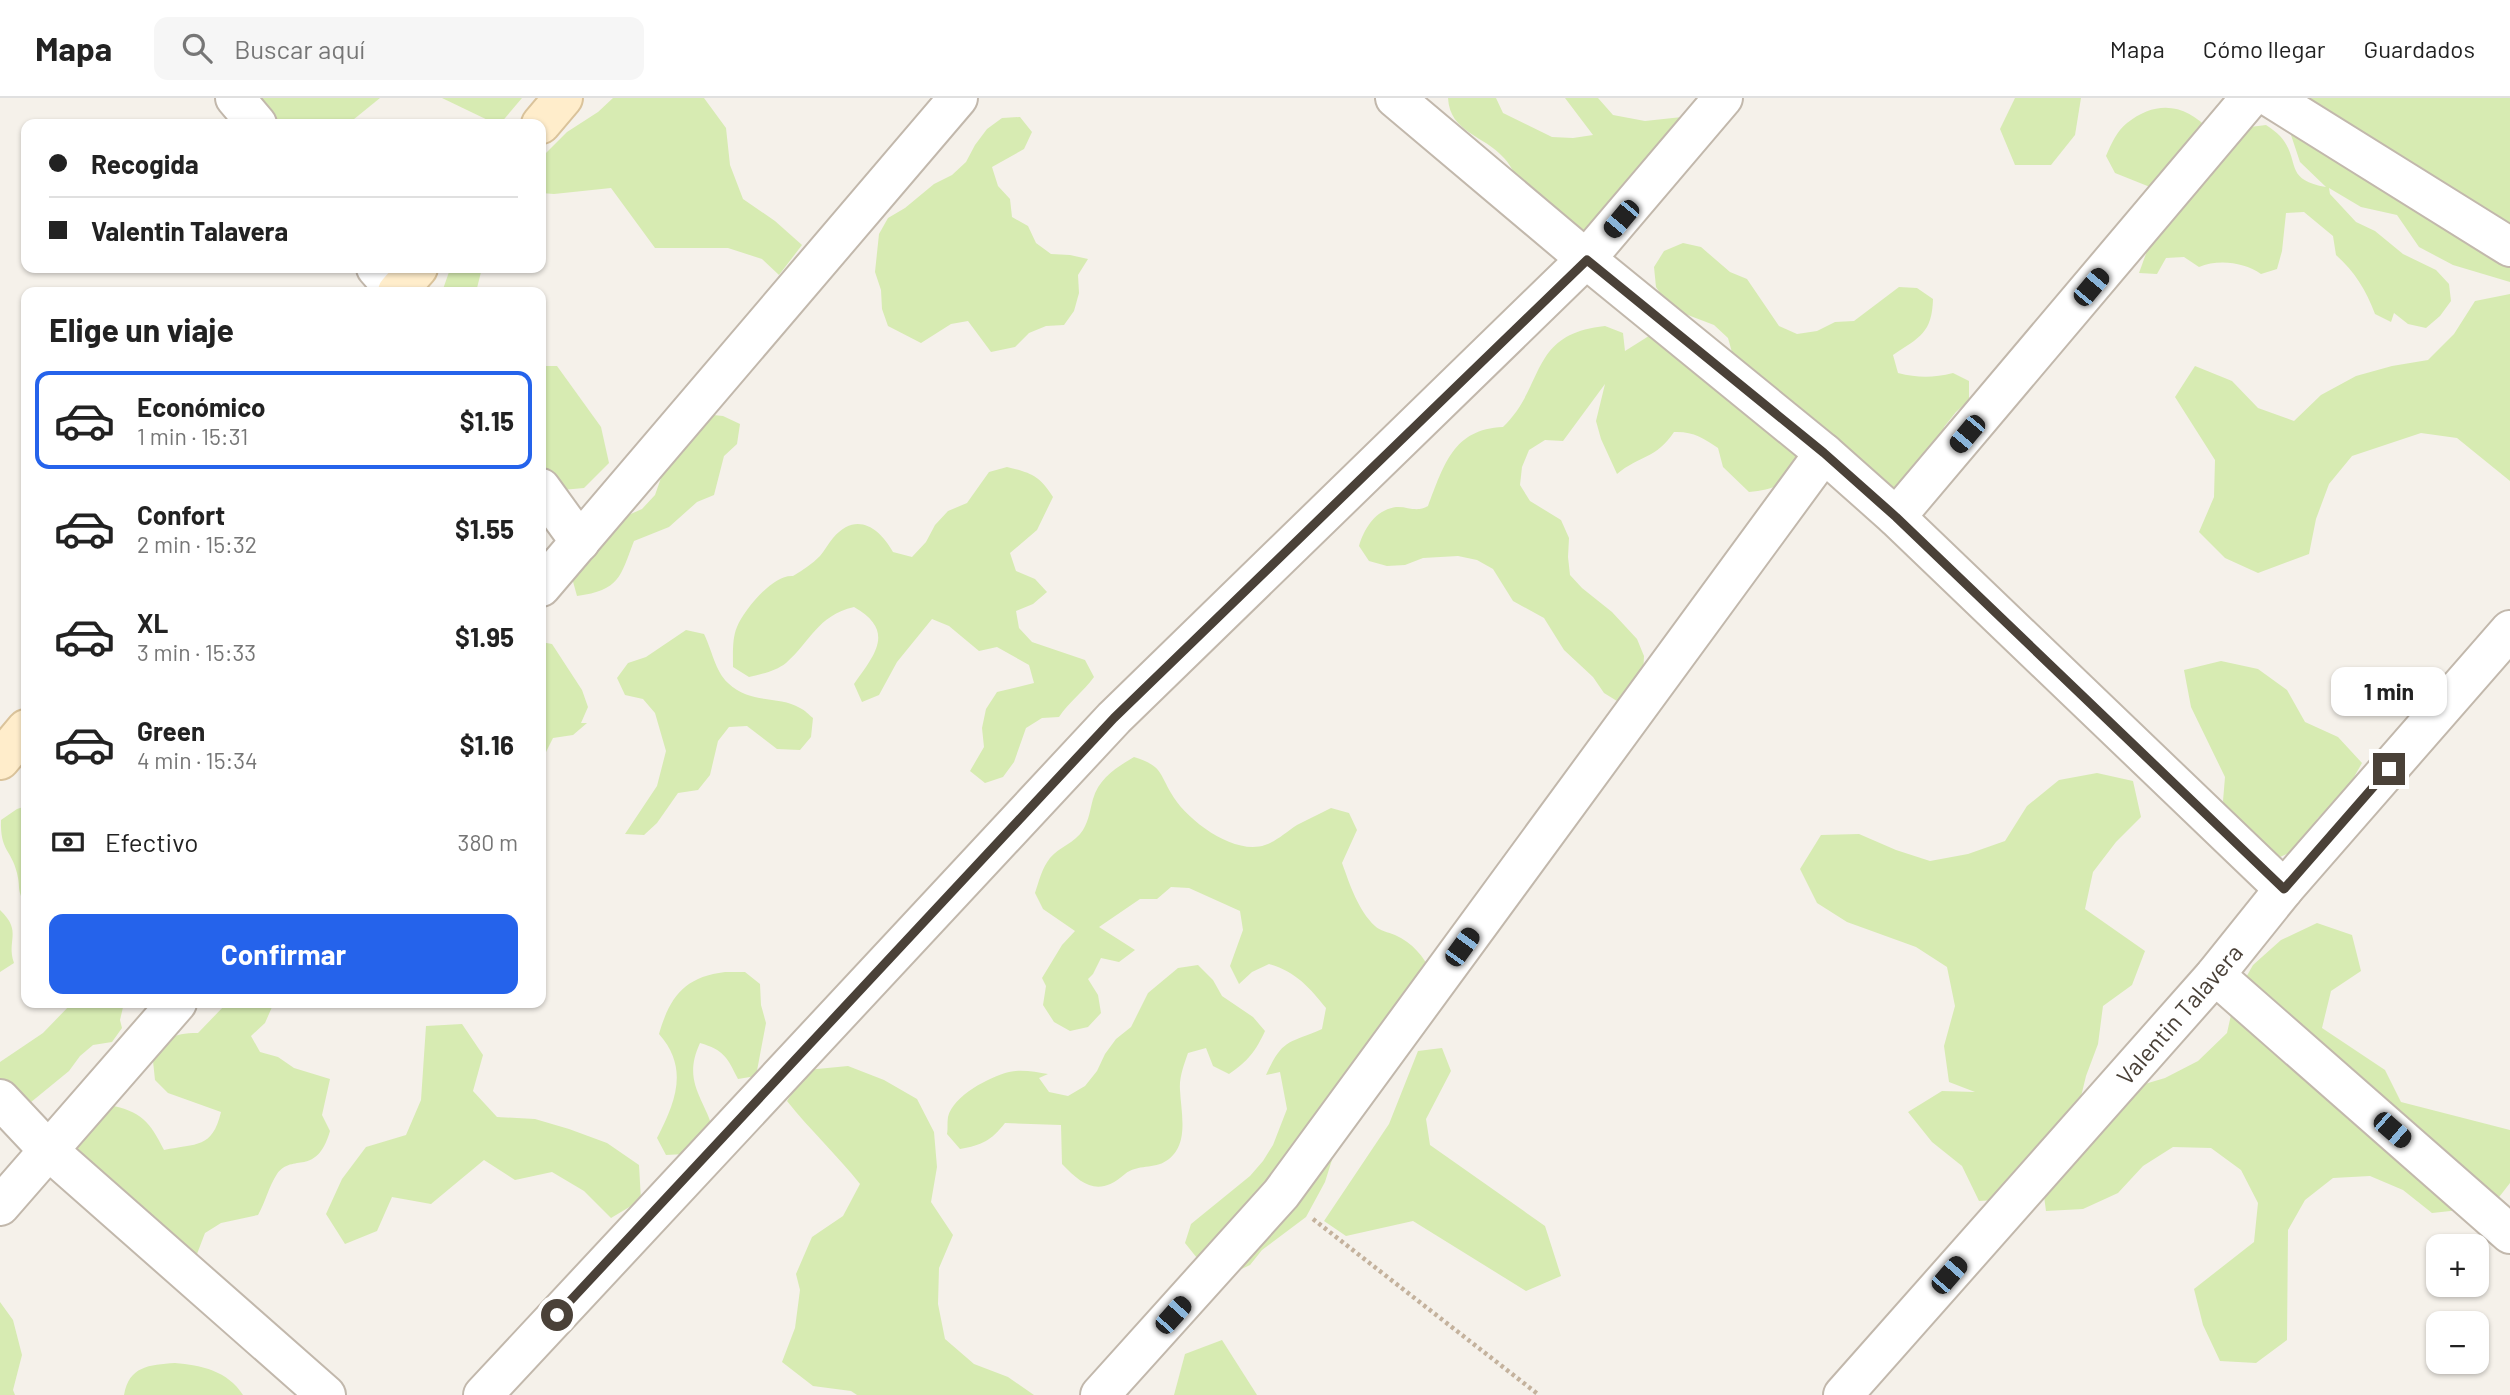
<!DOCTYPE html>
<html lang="es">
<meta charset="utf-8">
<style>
body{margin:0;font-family:Barlow,sans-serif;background:#f6f6f6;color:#222;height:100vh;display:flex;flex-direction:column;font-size:26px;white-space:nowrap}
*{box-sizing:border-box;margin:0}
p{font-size:23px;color:#767676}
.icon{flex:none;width:38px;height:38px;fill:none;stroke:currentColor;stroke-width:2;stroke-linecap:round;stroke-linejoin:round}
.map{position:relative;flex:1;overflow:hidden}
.side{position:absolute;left:21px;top:189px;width:525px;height:721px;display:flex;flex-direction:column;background:#fff;border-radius:14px;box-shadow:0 2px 5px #0004}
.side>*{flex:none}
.guide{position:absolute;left:21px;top:21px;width:525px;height:154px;border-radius:14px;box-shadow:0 2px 5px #0004;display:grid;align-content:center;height:154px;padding:0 28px;background:#fff}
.tools{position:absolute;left:2426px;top:1136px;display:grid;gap:14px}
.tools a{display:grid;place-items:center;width:63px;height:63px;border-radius:14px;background:#fff;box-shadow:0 2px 5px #0004;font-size:35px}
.end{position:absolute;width:32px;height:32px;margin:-16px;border:9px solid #4a4138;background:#fff;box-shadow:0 0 0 4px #fff}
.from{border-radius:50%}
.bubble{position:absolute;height:49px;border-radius:14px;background:#fff;box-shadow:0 2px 5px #0004;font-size:23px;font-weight:700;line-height:49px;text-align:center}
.car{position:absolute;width:21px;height:42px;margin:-21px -10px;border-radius:9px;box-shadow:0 0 5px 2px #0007;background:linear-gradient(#222 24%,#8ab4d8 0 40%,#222 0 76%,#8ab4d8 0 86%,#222 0)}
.guide b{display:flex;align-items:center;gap:24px;height:66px;font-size:26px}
.guide b+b{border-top:2px solid #e0e0e0}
.guide i{width:18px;height:18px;background:#222}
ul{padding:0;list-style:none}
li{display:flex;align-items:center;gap:21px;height:98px;margin:0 14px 10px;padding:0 14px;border:4px solid transparent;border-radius:14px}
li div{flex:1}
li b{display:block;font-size:26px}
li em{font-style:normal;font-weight:700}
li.on{border-color:#2563eb}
li>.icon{width:63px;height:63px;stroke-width:1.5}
h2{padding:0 28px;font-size:32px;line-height:84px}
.pay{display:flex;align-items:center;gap:18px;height:77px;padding:0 28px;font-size:26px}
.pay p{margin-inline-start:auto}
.cta{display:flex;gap:14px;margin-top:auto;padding:14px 28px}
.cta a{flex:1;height:80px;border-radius:14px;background:#2563eb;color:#fff;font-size:28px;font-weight:700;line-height:80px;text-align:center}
header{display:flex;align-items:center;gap:42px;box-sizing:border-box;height:98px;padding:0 35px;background:#fff;border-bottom:2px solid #e0e0e0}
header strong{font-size:33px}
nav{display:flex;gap:38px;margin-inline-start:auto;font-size:24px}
.search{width:490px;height:63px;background:#f6f6f6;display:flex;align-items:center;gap:18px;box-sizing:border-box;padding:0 24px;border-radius:14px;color:#767676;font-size:26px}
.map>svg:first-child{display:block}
.green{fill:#d7ebb2}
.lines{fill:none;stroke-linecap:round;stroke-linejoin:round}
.street-casing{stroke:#c2b8ac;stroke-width:42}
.secondary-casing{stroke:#dac39b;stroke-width:42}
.path{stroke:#c4b29d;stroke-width:4.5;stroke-dasharray:3.5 3.5;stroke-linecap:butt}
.street{stroke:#fff;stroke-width:38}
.secondary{stroke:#ffedcb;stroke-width:38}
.route{stroke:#4a4138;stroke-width:9}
.labels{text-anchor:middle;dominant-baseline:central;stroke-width:6;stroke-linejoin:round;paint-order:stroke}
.street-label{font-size:24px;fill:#4a4138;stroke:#fff}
</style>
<header>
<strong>Mapa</strong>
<div class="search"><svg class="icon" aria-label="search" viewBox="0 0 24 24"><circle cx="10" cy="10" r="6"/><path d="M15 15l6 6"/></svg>Buscar aquí</div>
<nav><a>Mapa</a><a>Cómo llegar</a><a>Guardados</a></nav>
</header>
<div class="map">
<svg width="2510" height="1297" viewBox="0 0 2510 1297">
<rect width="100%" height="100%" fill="#f5f1ea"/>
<g class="green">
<path d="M247 0H380L348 26H246Z"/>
<path d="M442 0H522L500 26H496Z"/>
<path d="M613 0H704L726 30 730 67 743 101 775 123 802 147 779 177 762 161 728 150H655L611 90 554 96 541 95V60L567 34 598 14Z"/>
<path d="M1448 0H1496L1503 15 1552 39 1573 40 1593 37 1565 0H1598L1613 17 1645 23 1682 19 1684 55 1560 155 1542 149C1533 126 1520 76 1504 60 1484 37 1450 35 1448 0Z"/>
<path d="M2015 0H2081L2075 37 2051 67H2015L2000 31Z"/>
<path d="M2295 0H2510V184L2453 167 2419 149 2397 117 2361 109 2329 90 2330 96 2356 124 2375 133 2403 156 2436 172 2449 186 2451 203 2440 218 2426 230 2408 226 2394 215 2391 224 2375 216C2366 192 2355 174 2336 157L2333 138 2304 114 2286 115 2282 153 2277 171 2261 176C2244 164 2218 161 2199 169L2184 159 2166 160 2157 176 2139 175 2152 139 2150 89 2115 75 2106 58C2111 46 2117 33 2127 25 2157 1 2187 6 2211 34L2266 27C2271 30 2276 34 2280 38 2302 63 2282 81 2326 89L2300 64 2288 28Z"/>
<path d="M1020 19 1032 34 1024 51 992 69 998 88 1010 101 1012 119 1028 128 1036 145 1051 156 1070 157 1088 161 1078 177 1079 195 1074 213 1064 227 1046 228 1029 235 1015 249 991 254 968 223 951 226 921 245 888 228 882 211 881 192 875 174 879 136 888 120 905 110 934 86 952 77 966 64 975 47 987 31 1002 20Z"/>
<path d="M1683 145 1701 149 1730 174 1747 181 1779 228 1797 236 1817 233 1835 224 1854 223 1899 189 1917 190 1933 201C1932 235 1920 239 1893 257L1898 275C1918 280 1933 280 1953 275L1969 283V302L1956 314 1944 329 1940 348 1915 392 1881 393 1772 296 1763 281 1748 271 1733 258 1728 240 1714 227 1680 214 1666 204 1656 189 1654 169 1664 153Z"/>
<path d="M457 170H482L476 194H442L449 174Z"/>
<path d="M2510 196V383L2457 340 2421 335 2352 358 2329 386 2316 421 2309 456 2258 475 2225 460 2199 434 2214 399 2215 362 2175 299 2195 268 2232 283 2258 310 2294 323 2321 297 2356 278 2392 268 2428 262 2454 236 2475 203Z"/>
<path d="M1605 228 1623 235 1625 253 1652 236 1656 244 1671 256 1707 266 1796 357 1797 375C1782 388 1769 392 1749 394L1723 369 1718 350C1704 340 1692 333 1674 334 1656 361 1640 357 1617 376L1601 341 1596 323 1605 286 1563 343 1545 342 1529 352 1522 369 1520 387 1530 403 1561 422 1569 440 1568 459 1570 477 1582 490 1612 514 1637 541 1644 558 1643 578 1617 603 1604 595 1593 579 1564 552 1544 520 1513 503 1493 471 1477 462 1458 458 1423 460 1405 467 1387 468 1369 463 1359 448C1364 431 1375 412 1396 409 1408 408 1416 415 1428 408 1444 367 1453 331 1503 329 1546 288 1528 236 1605 228Z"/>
<path d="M541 268H557L601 329 609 365 584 390 562 392 541 372Z"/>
<path d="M704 316 723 318 740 326 737 346 724 358 714 397 697 404 669 429 634 443C620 479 620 492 577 498L572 480 624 419 642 411 655 397 668 360Z"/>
<path d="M1007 369C1031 375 1039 377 1053 399L1037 432 1010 455 1016 473 1035 481 1047 494 1033 506 1016 513 1019 530 1032 544 1085 562 1094 579C1083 594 1069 604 1059 619L1042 620 1026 630 1014 664 1003 679 985 685 970 673 984 649 982 630 986 611 997 594 1034 585 1029 567 997 549 979 553 949 528 932 521 897 564 879 597 862 604 854 586C875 556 896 533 854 509 817 518 811 543 786 565 776 573 762 576 749 579L733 569C733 557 732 540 737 529 744 512 773 476 793 478 803 472 812 466 820 458 825 452 828 446 833 440 856 413 879 429 893 454L912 459 926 444 935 427 948 413 967 405 989 374Z"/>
<path d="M686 532 704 536C712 552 715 573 728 585 751 607 779 597 800 610 805 612 809 617 813 620L811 639 800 652 777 651 747 628 729 629 718 643 710 677 698 692 678 695 657 725 644 737 625 736 657 688 666 653 655 615 643 601 625 597 617 580 628 565 646 559Z"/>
<path d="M541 544 552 546 582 592 588 609 581 625H587L573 637 553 640 544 658 546 676 543 695 541 696Z"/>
<path d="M2221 563 2258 571 2287 592 2305 624 2338 639 2362 665 2345 695 2318 720 2298 751 2264 766 2234 740 2223 703 2225 679 2191 609 2184 572Z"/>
<path d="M1134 659C1161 668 1158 672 1171 695 1185 721 1234 758 1265 747 1277 743 1286 734 1297 727 1308 721 1320 716 1331 710L1349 715 1357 732 1342 765C1350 787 1358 812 1375 828 1380 833 1388 834 1395 837 1413 845 1423 858 1432 875L1336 1049 1325 1084 1306 1119 1262 1152 1250 1167 1233 1175 1197 1160 1185 1145 1191 1126 1250 1078 1263 1063 1273 1047 1287 1011 1280 974 1266 977C1283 940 1288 946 1322 931L1326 910C1309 889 1296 874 1269 866L1252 874 1239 886 1230 868 1243 832 1240 813 1189 790 1171 789 1157 801H1140L1099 829 1135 852 1119 864 1101 860 1093 876 1088 881 1098 897 1101 915 1088 929 1070 933 1054 924 1043 907 1046 888 1042 880 1062 847 1075 833 1043 811 1035 795C1039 783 1042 770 1050 760 1059 749 1075 745 1083 732 1089 722 1090 712 1093 701 1099 680 1117 669 1134 659Z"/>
<path d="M2097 675 2133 683 2141 719 2116 744 2093 774 2085 811 2145 853 2132 887 2103 908 2098 946 2086 978 2077 1015 2128 991 2165 980 2198 963 2227 935 2235 899 2253 867 2281 842 2317 825 2352 837 2361 873 2331 893 2322 930 2385 972 2401 1004 2510 1032V1085L2482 1121 2469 1111 2432 1115 2403 1092 2370 1078 2333 1080 2305 1102 2288 1132 2287 1242 2256 1265 2220 1263 2203 1227 2194 1191 2254 1144 2258 1105 2241 1072 2211 1050 2173 1049 2143 1068 2118 1095 2083 1111 2046 1113 2041 1076 2015 1101 1979 1103 1962 1068 1932 1044 1908 1014 1942 993 1975 994 1949 984 1944 948 1955 908 1947 869 1916 849 1847 824 1817 805 1800 771 1821 737 1859 736 1896 752 1930 763 1968 756 2005 743 2027 708 2059 682Z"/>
<path d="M26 708V808C16 790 21 792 17 775 11 751 0 753 1 722L17 711Z"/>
<path d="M0 812C23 834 6 842 14 865L0 874Z"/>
<path d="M1198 867 1213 882 1222 898 1253 919 1265 933C1256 953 1247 964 1229 976L1213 968 1206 950 1188 955C1184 967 1179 979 1180 992 1181 1015 1190 1048 1166 1063 1155 1071 1137 1066 1125 1076 1099 1099 1083 1088 1062 1066L1061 1027 1005 1025C991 1043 982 1047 960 1051L947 1036C948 1031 947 1025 948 1019 953 998 989 979 1009 974 1021 971 1036 974 1048 976L1039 980 1049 994 1068 998 1085 988 1097 973 1105 956 1116 941 1131 929 1148 895 1178 870Z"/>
<path d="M725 874H745L760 886 761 907 766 925 756 978 738 981C727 959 724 952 700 945 682 984 704 999 714 1034L685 1056 666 1057 657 1040C676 1003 689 970 659 936 670 898 685 879 725 874Z"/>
<path d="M72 905H124L120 922 122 930 112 944 93 947 80 958 69 973 25 1009 0 1015V964L43 935Z"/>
<path d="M231 905H269L272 909 265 925 251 938 260 954 278 959 294 970 330 981 322 1017 330 1033C316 1080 293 1054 277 1076 269 1088 265 1105 258 1117L221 1125 205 1135 192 1169 76 1051 84 1034 109 1007C141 1013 150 1024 164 1052 197 1045 212 1051 221 1014L168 995 155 982 153 963C168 941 170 935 198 935L225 907Z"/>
<path d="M462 926 483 957 473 993 497 1019 535 1021 569 1031 607 1045 639 1067 641 1102 611 1120 584 1093 552 1074 515 1082 484 1062 431 1106 392 1099 377 1133 345 1146 326 1116 342 1081 366 1049 406 1037 421 1002 426 928Z"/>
<path d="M1442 950 1451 973 1426 1021 1430 1047 1545 1128 1561 1178 1526 1193 1413 1123 1346 1138 1324 1123 1389 1026 1418 953Z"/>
<path d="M848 968 884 982 917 1001 934 1034 937 1069 931 1104 953 1137 939 1170 938 1206 945 1241 974 1266 1008 1279 1034 1297H857L851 1293 813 1288 782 1264 795 1230 800 1192 796 1176 812 1139 843 1118 860 1086C837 1057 810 1032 787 1003L807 972Z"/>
<path d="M0 1204 13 1222 22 1257 13 1292 15 1297H0Z"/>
<path d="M1222 1242 1257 1297H1174L1185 1256Z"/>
<path d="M175 1265C201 1267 228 1273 243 1297H124C129 1268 149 1267 175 1265Z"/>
</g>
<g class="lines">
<g class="street-casing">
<g id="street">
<path d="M235 0 257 26"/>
<path d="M1395 0 1586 161 1824 355 1896 419 2284 791"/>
<path d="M2271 0 2510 149"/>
<path d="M376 170 397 194"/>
<path d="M541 390 580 444"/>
<path d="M1896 419 2250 0"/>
<path d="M541 489 958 0"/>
<path d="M2215 877 2510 1136"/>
<path d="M0 1001 48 1052 326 1297"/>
<path d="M0 1108 177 905"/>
<path d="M483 1297 1114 620 1586 161 1723 0"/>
<path d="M1100 1297 1281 1096 1824 355"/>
<path d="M1843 1297 2215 877 2284 791 2510 532"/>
</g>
</g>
<g class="secondary-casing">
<g id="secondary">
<path d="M541 26 563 0"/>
<path d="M397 194 418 170"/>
<path d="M0 662 26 631"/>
</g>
</g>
<path class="path" d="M1313 1121 1539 1297"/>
<use href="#street" class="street"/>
<use href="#secondary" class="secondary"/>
</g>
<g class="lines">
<path class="route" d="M557 1217 1114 620 1587 162 1824 355 1896 419 2284 791 2389 671"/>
</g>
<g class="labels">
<g class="street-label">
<text transform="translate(2179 916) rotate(-49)">Valentin Talavera</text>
</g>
</g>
</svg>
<div class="tools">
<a>+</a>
<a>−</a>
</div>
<i class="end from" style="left:557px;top:1217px"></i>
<i class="end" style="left:2389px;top:671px"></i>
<div class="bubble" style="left:2331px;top:569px;width:116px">1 min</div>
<i class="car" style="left:1621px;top:121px;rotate:220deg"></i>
<i class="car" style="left:2091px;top:189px;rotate:40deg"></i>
<i class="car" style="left:1967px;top:336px;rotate:220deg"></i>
<i class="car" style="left:1462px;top:849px;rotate:36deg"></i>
<i class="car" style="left:2392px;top:1032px;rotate:131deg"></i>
<i class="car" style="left:1949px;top:1177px;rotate:41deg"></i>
<i class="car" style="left:1173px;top:1217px;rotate:42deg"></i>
<div class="guide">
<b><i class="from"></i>Recogida</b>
<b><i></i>Valentin Talavera</b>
</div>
<section class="side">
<h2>Elige un viaje</h2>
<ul>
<li class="on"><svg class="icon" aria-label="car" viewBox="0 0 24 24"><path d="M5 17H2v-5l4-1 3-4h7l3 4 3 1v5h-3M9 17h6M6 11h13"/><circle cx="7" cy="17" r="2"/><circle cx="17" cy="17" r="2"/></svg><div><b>Económico</b><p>1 min · 15:31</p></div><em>$1.15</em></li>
<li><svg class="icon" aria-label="car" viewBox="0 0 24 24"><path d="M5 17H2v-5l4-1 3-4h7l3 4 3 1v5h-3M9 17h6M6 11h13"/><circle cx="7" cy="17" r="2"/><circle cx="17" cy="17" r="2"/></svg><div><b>Confort</b><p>2 min · 15:32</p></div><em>$1.55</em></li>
<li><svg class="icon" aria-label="car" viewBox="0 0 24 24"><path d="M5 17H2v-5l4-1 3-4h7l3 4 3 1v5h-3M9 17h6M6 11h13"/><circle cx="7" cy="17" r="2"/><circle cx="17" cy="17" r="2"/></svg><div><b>XL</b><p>3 min · 15:33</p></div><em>$1.95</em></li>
<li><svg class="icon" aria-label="car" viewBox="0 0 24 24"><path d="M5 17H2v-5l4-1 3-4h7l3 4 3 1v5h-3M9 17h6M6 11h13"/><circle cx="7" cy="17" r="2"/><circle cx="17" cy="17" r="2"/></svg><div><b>Green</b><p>4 min · 15:34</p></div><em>$1.16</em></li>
</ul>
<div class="pay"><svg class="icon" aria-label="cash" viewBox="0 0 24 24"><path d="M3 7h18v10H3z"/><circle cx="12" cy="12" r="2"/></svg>Efectivo<p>380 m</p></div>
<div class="cta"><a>Confirmar</a></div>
</section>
</div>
